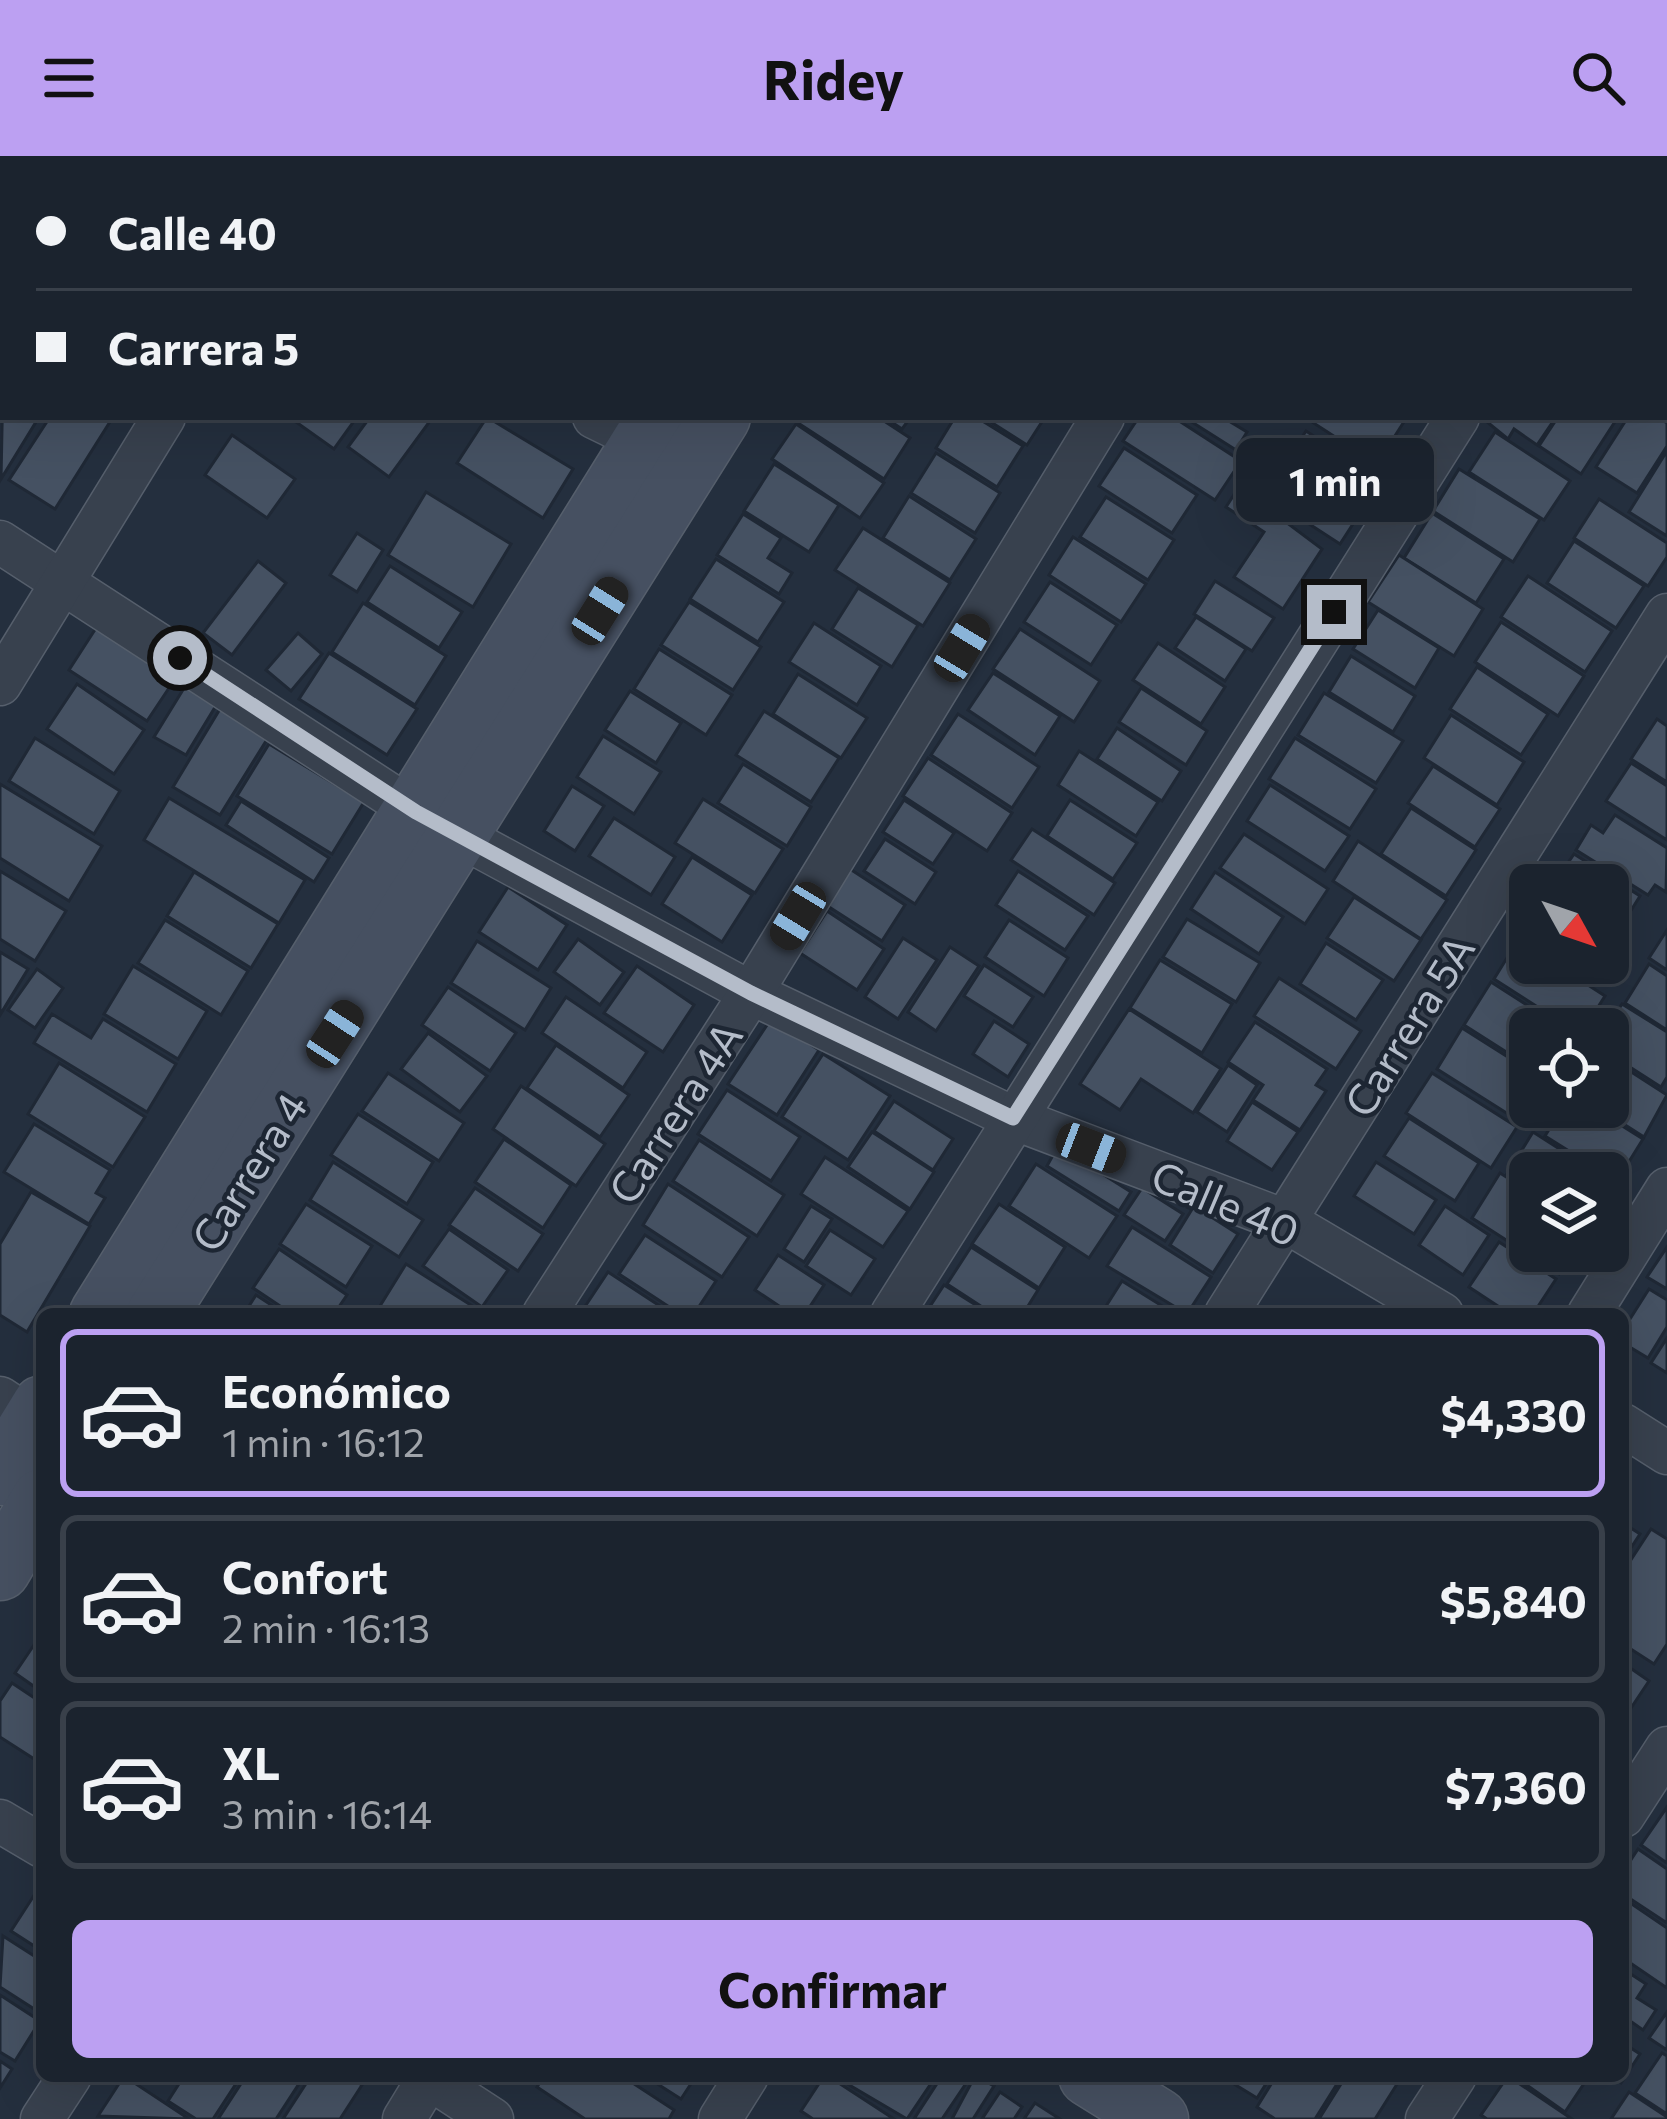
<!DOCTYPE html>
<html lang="es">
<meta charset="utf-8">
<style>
body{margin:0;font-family:Commissioner,sans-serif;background:#282f3a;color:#f1f3f6;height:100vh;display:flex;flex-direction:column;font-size:45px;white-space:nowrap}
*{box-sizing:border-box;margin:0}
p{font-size:39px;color:#a0a4aa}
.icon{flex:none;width:66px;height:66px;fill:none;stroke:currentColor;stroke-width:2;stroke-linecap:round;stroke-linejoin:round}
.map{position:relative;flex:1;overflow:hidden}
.details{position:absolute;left:36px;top:1152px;width:1593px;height:774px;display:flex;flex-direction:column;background:#1b232e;border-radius:18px;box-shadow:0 12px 48px #0002,0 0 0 3px #39404a}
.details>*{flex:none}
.hud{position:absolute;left:0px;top:0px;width:1668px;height:264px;box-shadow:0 12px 48px #0002,0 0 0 3px #39404a;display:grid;align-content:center;height:264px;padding:0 36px;background:#1b232e}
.needle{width:78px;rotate:130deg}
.tools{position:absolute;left:1509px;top:708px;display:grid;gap:24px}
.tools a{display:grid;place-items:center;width:120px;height:120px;border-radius:18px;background:#1b232e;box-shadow:0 12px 48px #0002,0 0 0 3px #39404a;font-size:60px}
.end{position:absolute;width:54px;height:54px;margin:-27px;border:15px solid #b4bcc9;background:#111;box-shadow:0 0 0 6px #111}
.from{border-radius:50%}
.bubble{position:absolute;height:84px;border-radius:18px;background:#1b232e;box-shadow:0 12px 48px #0002,0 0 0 3px #39404a;font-size:39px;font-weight:700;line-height:84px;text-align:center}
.car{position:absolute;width:36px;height:72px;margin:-36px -18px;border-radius:15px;box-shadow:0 0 9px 3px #0007;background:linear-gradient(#222 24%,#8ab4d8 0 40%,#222 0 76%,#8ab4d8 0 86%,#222 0)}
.hud b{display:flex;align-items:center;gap:42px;height:114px;font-size:45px}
.hud b+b{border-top:3px solid #39404a}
.hud i{width:30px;height:30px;background:#f1f3f6}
ul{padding:21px 0 0;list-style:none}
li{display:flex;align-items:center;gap:36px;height:168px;margin:0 24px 18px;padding:0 12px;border:6px solid #39404a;border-radius:18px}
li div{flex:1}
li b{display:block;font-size:45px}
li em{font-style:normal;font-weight:700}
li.selected{border-color:#bca0f2}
li>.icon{width:108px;height:108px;stroke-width:1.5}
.primary-button{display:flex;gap:24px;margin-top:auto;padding:24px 36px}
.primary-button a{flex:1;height:138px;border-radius:18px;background:#bca0f2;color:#111;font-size:48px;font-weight:700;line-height:138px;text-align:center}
header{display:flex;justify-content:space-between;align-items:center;height:156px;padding:0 36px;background:#bca0f2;color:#111;font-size:54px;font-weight:700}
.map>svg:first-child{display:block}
.building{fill:#455162;stroke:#1f2835;stroke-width:3}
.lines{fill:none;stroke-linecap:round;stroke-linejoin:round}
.street-casing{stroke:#565f6c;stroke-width:45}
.secondary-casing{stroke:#565f6c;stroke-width:63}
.street{stroke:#38414e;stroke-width:42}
.secondary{stroke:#465061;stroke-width:60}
.route{stroke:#b4bcc9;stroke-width:15}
.labels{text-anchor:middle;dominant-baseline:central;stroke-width:9;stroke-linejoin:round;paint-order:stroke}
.street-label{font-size:42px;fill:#b4bcc9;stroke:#1d2633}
</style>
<header><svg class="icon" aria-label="menu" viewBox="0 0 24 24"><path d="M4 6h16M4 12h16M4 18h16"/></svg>Ridey<svg class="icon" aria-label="search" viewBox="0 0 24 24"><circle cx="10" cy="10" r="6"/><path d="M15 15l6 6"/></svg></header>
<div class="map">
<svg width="1667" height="1963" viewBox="0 0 1667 1963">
<rect width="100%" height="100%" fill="#242f3e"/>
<g class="building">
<path d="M622 0H664L669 3H620Z"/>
<path d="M673 0H764L762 3Z"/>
<path d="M968 0H1036L1034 3Z"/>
<path d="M1088 0H1153L1086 3Z"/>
<path d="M1155 0H1217L1153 3Z"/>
<path d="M1503 0H1562L1503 3Z"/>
<path d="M1667 14V95L1665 98V17Z"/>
<path d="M3 221V261H39L1 323Z"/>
<path d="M50 261H113L55 353 9 324Z"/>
<path d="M289 261H357L334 293Z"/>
<path d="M370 261H433L389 321 348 291Z"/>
<path d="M487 261 573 313 543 362 457 307Z"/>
<path d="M798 261H878L910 282 884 323 795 265Z"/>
<path d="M884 261H911L902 273Z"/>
<path d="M955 261H976L1023 290 997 331 936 292Z"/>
<path d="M983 261H1045L1027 289Z"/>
<path d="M1139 261H1173L1241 305 1215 344 1123 285Z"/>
<path d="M1184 261H1232L1229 265 1247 276 1236 294Z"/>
<path d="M1316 261H1407L1377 308 1312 266Z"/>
<path d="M1481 261H1556L1537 289 1514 273 1508 283Z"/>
<path d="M1558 261H1618L1581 318 1539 290Z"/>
<path d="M1628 261H1657L1667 267V290L1637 337 1596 311Z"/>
<path d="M796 268 884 327 860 362 772 303Z"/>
<path d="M1306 275 1359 310 1341 338 1288 303Z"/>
<path d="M1495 276 1570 325 1544 364 1469 316Z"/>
<path d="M232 279 295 323 267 362 205 319Z"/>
<path d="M1124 292 1197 339 1172 377 1099 330Z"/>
<path d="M1667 295V380L1629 356Z"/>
<path d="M936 297 1000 337 975 377 911 337Z"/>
<path d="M1283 302 1362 354 1340 388 1260 336Z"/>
<path d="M774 308 839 349 809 396 744 355Z"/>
<path d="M1459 313 1540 363 1513 406 1433 355Z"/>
<path d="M1239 331 1322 393 1283 453 1234 421 1264 376 1226 351Z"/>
<path d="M426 336 511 388 473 451 388 399Z"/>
<path d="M909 340 976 383 950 424 883 382Z"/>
<path d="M1106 341 1174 384 1148 424 1080 381Z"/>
<path d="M1599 343 1667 387V401L1648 430 1574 382Z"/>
<path d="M1432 357 1504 403 1476 447 1404 402Z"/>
<path d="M743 358 781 382 768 402 792 417 779 438 717 399Z"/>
<path d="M863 372 950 427 923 470 835 414Z"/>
<path d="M357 377 383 394 357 436 330 419Z"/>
<path d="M1073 381 1146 428 1121 466 1049 419Z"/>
<path d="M1574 385 1644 430 1616 472 1547 427Z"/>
<path d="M1399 399 1483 453 1454 500 1368 446Z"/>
<path d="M716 403 784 446 758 486 690 443Z"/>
<path d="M258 405 286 427 232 499 203 477Z"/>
<path d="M390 410 462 456 439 492 367 446Z"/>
<path d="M1528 420 1612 475 1585 516 1501 461Z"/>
<path d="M1215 425 1274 462 1252 495 1194 458Z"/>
<path d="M1050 426 1117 469 1091 509 1024 466Z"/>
<path d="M858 432 918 469 892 511 832 473Z"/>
<path d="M689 446 761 491 733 534 661 489Z"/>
<path d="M363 447 446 500 415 549 332 496Z"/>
<path d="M1378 454 1439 492 1415 532 1353 493Z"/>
<path d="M1196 461 1246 493 1225 525 1175 492Z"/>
<path d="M1501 466 1584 520 1558 560 1475 506Z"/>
<path d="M814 467 881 510 857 549 789 506Z"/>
<path d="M98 469 177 520 147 565 69 514Z"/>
<path d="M1020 473 1100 525 1074 566 993 513Z"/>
<path d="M298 477 322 498 291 535 266 514Z"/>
<path d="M1158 487 1225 531 1201 568 1133 524Z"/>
<path d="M659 493 732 539 706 579 634 533Z"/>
<path d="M329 497 417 553 387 599 299 543Z"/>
<path d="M1351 500 1415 540 1393 576 1329 536Z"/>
<path d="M1477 511 1548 558 1521 599 1450 553Z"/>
<path d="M993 517 1060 560 1035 599 968 554Z"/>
<path d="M798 518 867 562 841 602 773 558Z"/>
<path d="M189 524 220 543 186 599 154 581Z"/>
<path d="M77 528 144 574 114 618 47 573Z"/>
<path d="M1141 532 1207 575 1186 609 1119 566Z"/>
<path d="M630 535 681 567 656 607 605 574Z"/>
<path d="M1324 537 1403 585 1376 627 1298 579Z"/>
<path d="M223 548 271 577 220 659 173 631Z"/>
<path d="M764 555 839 602 811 646 736 599Z"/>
<path d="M958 558 1039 611 1012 652 931 599Z"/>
<path d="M1451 559 1524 606 1497 649 1424 602Z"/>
<path d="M1657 563 1667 570V626L1631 603Z"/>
<path d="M1117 572 1181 615 1162 645 1097 603Z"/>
<path d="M603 580 661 616 634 658 577 621Z"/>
<path d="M35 582 120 635 94 678 9 625Z"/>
<path d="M1295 582 1376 633 1350 673 1269 623Z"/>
<path d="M269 588 364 646 332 698 237 640Z"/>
<path d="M1079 595 1158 646 1136 680 1058 629Z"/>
<path d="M928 602 1012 657 987 695 903 640Z"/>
<path d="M1631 607 1667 630V684L1606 645Z"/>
<path d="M743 608 811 651 787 690 718 647Z"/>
<path d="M1433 610 1500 653 1475 691 1408 647Z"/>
<path d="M0 628 102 690 69 745 0 702Z"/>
<path d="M1270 629 1349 680 1325 715 1247 665Z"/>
<path d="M572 630 604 650 575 695 544 675Z"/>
<path d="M169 642 305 724 279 767 144 684Z"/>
<path d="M703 643 783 693 755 737 675 687Z"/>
<path d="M904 644 954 677 933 708 883 676Z"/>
<path d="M1070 644 1137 687 1113 723 1047 680Z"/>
<path d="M241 645 329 702 314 726 226 669Z"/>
<path d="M1411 652 1476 694 1446 740 1381 698Z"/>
<path d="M1615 659 1667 692 1666 736 1655 729 1648 739 1576 694 1591 669 1603 677Z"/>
<path d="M614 662 675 701 651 739 589 700Z"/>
<path d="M1032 673 1115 727 1094 759 1011 704Z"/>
<path d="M1244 678 1328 733 1305 768 1220 712Z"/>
<path d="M885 683 936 716 915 748 864 715Z"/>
<path d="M1358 685 1447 744 1421 783 1333 725Z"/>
<path d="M1574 698 1640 740 1617 777 1608 771V729H1553Z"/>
<path d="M692 701 752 739 722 786 662 748Z"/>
<path d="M850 713 905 749 882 785 826 749Z"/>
<path d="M0 715 66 755 35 805 0 783Z"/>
<path d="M1018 715 1088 760 1065 794 996 749Z"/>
<path d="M194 716 278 768 251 812 167 760Z"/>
<path d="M1215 716 1283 761 1259 798 1191 753Z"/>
<path d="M508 731 567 769 538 814 479 776Z"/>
<path d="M1354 741 1421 784 1394 825 1327 782Z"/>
<path d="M827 755 884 793 857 834 800 797Z"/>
<path d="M1187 763 1260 807 1236 846 1163 801Z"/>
<path d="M165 764 248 815 221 859 138 807Z"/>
<path d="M1009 764 1068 802 1044 840 985 801Z"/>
<path d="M1667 774V814L1649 802Z"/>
<path d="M903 782 937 804 898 863 865 841Z"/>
<path d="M578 783 624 816 600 849 554 816Z"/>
<path d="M1518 784 1530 792V807H1554L1605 840 1584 873H1572L1494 823Z"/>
<path d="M477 785 551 832 525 874 451 827Z"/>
<path d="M1326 787 1383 824 1356 864 1300 828Z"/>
<path d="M950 791 979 810 936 875 908 856Z"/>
<path d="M0 796 28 813 0 859Z"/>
<path d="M1160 804 1232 848 1202 897 1130 852Z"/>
<path d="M1560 807H1602L1590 826Z"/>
<path d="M1649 808 1667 820V874L1625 847Z"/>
<path d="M984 809 1033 841 1013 871 964 840Z"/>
<path d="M133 810 207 855 178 903 104 858Z"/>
<path d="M637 810 694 849 663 896 604 857Z"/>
<path d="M37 813 63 832 35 872 8 854Z"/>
<path d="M1279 822 1361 875 1336 913 1254 860Z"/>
<path d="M1491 826 1558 869 1530 873V911L1464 869Z"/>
<path d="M448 831 516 877 490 915 422 869Z"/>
<path d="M566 841 647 896 623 932 542 877Z"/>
<path d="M1622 848 1667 876V921L1661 931 1608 897 1606 873Z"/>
<path d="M1129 853 1221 913 1193 957 1141 923 1120 954 1080 928Z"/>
<path d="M52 858 91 882 103 863 176 908 147 956 34 887Z"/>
<path d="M771 863 819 894 777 959 728 928Z"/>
<path d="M994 865 1029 888 1008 921 973 898Z"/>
<path d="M1255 866 1327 913 1316 929 1326 935 1300 974 1253 944 1263 929 1228 906Z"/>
<path d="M1462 872 1530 915V942L1516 963 1437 913Z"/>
<path d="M428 877 487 920 460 956 401 913Z"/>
<path d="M556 889 629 939 600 981 527 932Z"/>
<path d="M823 898 890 940 848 1004 782 961Z"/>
<path d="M1608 901 1667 939 1644 981 1597 951H1608Z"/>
<path d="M59 907 145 961 113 1011 28 958Z"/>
<path d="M1228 909 1257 929 1227 976 1197 956Z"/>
<path d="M388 917 464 967 439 1005 362 955Z"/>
<path d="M1432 917 1517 971 1491 1012 1406 957Z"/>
<path d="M521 930 605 988 576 1030 493 973Z"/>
<path d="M727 934 800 981 771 1025 698 978Z"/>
<path d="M894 945 953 983 933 1014 874 975Z"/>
<path d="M1252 946 1298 976 1272 1014 1227 985Z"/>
<path d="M1563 951H1592L1643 983 1617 1025 1545 980Z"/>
<path d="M358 958 433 1006 407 1048 331 999Z"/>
<path d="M1409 962 1479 1007 1455 1045 1384 1000Z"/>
<path d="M34 968 110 1014 96 1037 105 1042 89 1068 4 1016Z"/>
<path d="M872 976 934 1016 910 1053 848 1011Z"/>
<path d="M1533 976 1597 1017H1530V1032L1507 1018Z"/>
<path d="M504 983 571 1029 543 1072 475 1026Z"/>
<path d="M699 984 784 1039 757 1080 673 1025Z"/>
<path d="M1058 990 1131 1036 1119 1055 1047 1010Z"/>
<path d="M825 1001 908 1055 883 1091 801 1038Z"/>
<path d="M333 1006 423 1064 399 1101 310 1044Z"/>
<path d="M1376 1006 1436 1044 1414 1078 1354 1040Z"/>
<path d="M1036 1008 1117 1060 1089 1102 1009 1050Z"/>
<path d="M1500 1017 1530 1036V1095H1573L1559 1118 1472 1062Z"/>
<path d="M668 1028 749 1081 722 1121 643 1069Z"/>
<path d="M475 1032 543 1078 518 1115 449 1069Z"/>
<path d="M1142 1032 1183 1058 1165 1085 1124 1059Z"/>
<path d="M31 1036 90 1070 27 1176 0 1159V1088Z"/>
<path d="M306 1048 372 1090 346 1131 280 1088Z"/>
<path d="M999 1048 1065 1091 1039 1132 972 1088Z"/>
<path d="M811 1050 832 1063 804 1106 784 1093Z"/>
<path d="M1194 1050 1238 1078 1213 1117 1170 1089Z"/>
<path d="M1445 1050 1489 1079 1463 1119 1419 1089Z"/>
<path d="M1132 1071 1211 1121 1187 1158 1107 1110Z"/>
<path d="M449 1073 508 1114 482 1151 423 1110Z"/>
<path d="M830 1074 875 1103 851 1139 806 1110Z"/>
<path d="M645 1079 716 1125 694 1158H680L619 1118Z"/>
<path d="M1499 1086 1556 1123 1533 1158H1510L1469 1131Z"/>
<path d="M971 1091 1038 1134 1023 1158H993L947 1128Z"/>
<path d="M1667 1091V1133L1647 1121Z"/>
<path d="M279 1093 347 1139 334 1158H292L253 1132Z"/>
<path d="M778 1099 824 1129 805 1158H791L755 1134Z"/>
<path d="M406 1108 485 1158H393L380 1150Z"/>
<path d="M608 1116 672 1158 582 1155Z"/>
<path d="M1122 1125 1175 1158H1101Z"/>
<path d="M944 1129 990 1158H925Z"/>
<path d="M1649 1133 1667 1144V1171L1648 1202 1623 1187V1174Z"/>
<path d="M256 1139 285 1158H244Z"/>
<path d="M1667 1182V1217L1651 1207Z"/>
<path d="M1623 1367 1640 1378 1623 1404Z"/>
<path d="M1651 1373 1667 1383V1488L1654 1508 1623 1488V1416Z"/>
<path d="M40 1480 42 1482V1536L15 1517Z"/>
<path d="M1623 1507 1649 1525 1625 1561 1623 1560Z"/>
<path d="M12 1527 42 1547V1608L0 1581V1545Z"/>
<path d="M1667 1651V1707L1641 1689Z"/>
<path d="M1638 1693 1667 1713V1767L1623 1738V1716Z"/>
<path d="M42 1727V1795L11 1775Z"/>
<path d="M1623 1742 1667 1772V1832L1623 1802Z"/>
<path d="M3 1780 42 1805V1858L0 1831Z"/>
<path d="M1623 1813 1646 1828 1637 1842 1656 1854 1643 1874 1623 1860Z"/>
<path d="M0 1839 40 1865 15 1905 0 1896Z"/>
<path d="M1667 1856V1894L1649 1882Z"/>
<path d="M1623 1887 1640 1898 1621 1927 1611 1920H1623Z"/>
<path d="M1662 1897 1667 1900V1958L1635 1937Z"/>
<path d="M0 1905 12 1913 0 1932Z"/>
<path d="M124 1920 189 1963 98 1960Z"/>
<path d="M184 1920H241L213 1963H196L168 1945Z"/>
<path d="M246 1920H304L276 1963H218Z"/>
<path d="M311 1920H348L362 1929 340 1963H283Z"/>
<path d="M544 1920H622L674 1954 669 1963H585L537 1931Z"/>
<path d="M645 1920H696L681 1943Z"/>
<path d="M824 1920H828L894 1963H813L801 1955Z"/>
<path d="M834 1920H936L907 1963Z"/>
<path d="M942 1920H971L942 1963H914Z"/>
<path d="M975 1920 994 1930 973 1963H952Z"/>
<path d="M1221 1920H1271L1257 1942Z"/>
<path d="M1276 1920H1342L1315 1963H1275L1257 1951Z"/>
<path d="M1346 1920H1392L1399 1925 1375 1963H1319Z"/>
<path d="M1508 1920 1572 1963H1487L1481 1959Z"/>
<path d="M1514 1920H1589L1565 1956Z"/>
<path d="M1000 1936 1022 1951 1014 1963H982Z"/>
<path d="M1629 1936 1667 1961V1963H1611Z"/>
<path d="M1035 1947 1060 1963H1024Z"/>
</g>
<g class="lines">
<g class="street-casing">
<g id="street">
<path d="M87 0 92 3"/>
<path d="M1363 0 1368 3"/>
<path d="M323 3 325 0"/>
<path d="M1260 3 1262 0"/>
<path d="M1621 3 1623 0"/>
<path d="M1665 195 1667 196"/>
<path d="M594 261 668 297"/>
<path d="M0 386 416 656 751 837 1013 962 1285 1065 1442 1158"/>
<path d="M0 528 164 261"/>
<path d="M544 1158 751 837 1103 261"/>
<path d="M892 1158 1458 261"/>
<path d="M1226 1158 1667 459"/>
<path d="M1589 1158 1667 1033"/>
<path d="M0 1242 33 1264"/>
<path d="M1623 1269 1667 1297"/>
<path d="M1623 1660 1667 1592"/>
<path d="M0 1665 42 1690"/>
<path d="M426 1920 492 1963"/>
<path d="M42 1963 70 1920"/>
<path d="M404 1963 429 1922"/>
<path d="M720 1963 747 1920"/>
<path d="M1427 1963 1455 1920"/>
</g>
</g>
<g class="secondary-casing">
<g id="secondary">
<path d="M819 3 821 0"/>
<path d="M880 3 882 0"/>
<path d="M100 1158 658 261"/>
<path d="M157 1158 720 261"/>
<path d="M0 1319 42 1250"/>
<path d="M0 1414 42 1343"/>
<path d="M1089 1920 1158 1963"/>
</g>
</g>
<use href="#street" class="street"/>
<use href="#secondary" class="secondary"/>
</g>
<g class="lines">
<path class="route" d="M180 502 416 656 751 837 1013 962 1334 456"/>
</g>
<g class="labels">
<g class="street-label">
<text transform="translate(1408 869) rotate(-58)">Carrera 5A</text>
<text transform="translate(674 956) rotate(-57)">Carrera 4A</text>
<text transform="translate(248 1015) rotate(-58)">Carrera 4</text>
<text transform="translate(1226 1046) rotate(23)">Calle 40</text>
</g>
</g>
</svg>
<div class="tools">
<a><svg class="needle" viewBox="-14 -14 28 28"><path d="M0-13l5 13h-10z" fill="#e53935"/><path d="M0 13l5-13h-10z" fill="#a0a4aa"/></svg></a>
<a><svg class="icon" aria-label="locate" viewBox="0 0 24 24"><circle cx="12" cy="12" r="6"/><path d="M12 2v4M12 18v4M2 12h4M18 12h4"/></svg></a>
<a><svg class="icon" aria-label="layers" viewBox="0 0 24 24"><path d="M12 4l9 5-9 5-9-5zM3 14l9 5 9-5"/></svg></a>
</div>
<i class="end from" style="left:180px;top:502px"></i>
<i class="end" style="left:1334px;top:456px"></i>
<div class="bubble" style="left:1236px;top:282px;width:198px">1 min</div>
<i class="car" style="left:600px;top:455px;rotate:32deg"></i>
<i class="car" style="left:962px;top:492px;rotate:31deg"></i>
<i class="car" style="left:798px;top:760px;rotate:211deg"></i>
<i class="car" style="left:335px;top:878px;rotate:33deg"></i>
<i class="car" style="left:1091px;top:992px;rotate:111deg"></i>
<div class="hud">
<b><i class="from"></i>Calle 40</b>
<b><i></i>Carrera 5</b>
</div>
<section class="details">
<ul>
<li class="selected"><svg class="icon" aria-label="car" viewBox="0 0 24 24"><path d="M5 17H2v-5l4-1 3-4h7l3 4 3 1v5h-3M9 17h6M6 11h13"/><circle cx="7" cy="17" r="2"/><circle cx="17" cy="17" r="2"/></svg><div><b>Económico</b><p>1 min · 16:12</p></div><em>$4,330</em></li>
<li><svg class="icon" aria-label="car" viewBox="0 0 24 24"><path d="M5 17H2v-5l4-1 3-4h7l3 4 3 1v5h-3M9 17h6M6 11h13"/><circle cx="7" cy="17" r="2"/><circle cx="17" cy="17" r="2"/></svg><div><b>Confort</b><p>2 min · 16:13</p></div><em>$5,840</em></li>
<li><svg class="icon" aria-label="car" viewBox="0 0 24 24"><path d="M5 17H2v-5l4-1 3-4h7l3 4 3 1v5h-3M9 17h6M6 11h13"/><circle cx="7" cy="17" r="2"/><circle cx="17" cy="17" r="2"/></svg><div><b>XL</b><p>3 min · 16:14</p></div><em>$7,360</em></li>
</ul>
<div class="primary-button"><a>Confirmar</a></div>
</section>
</div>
